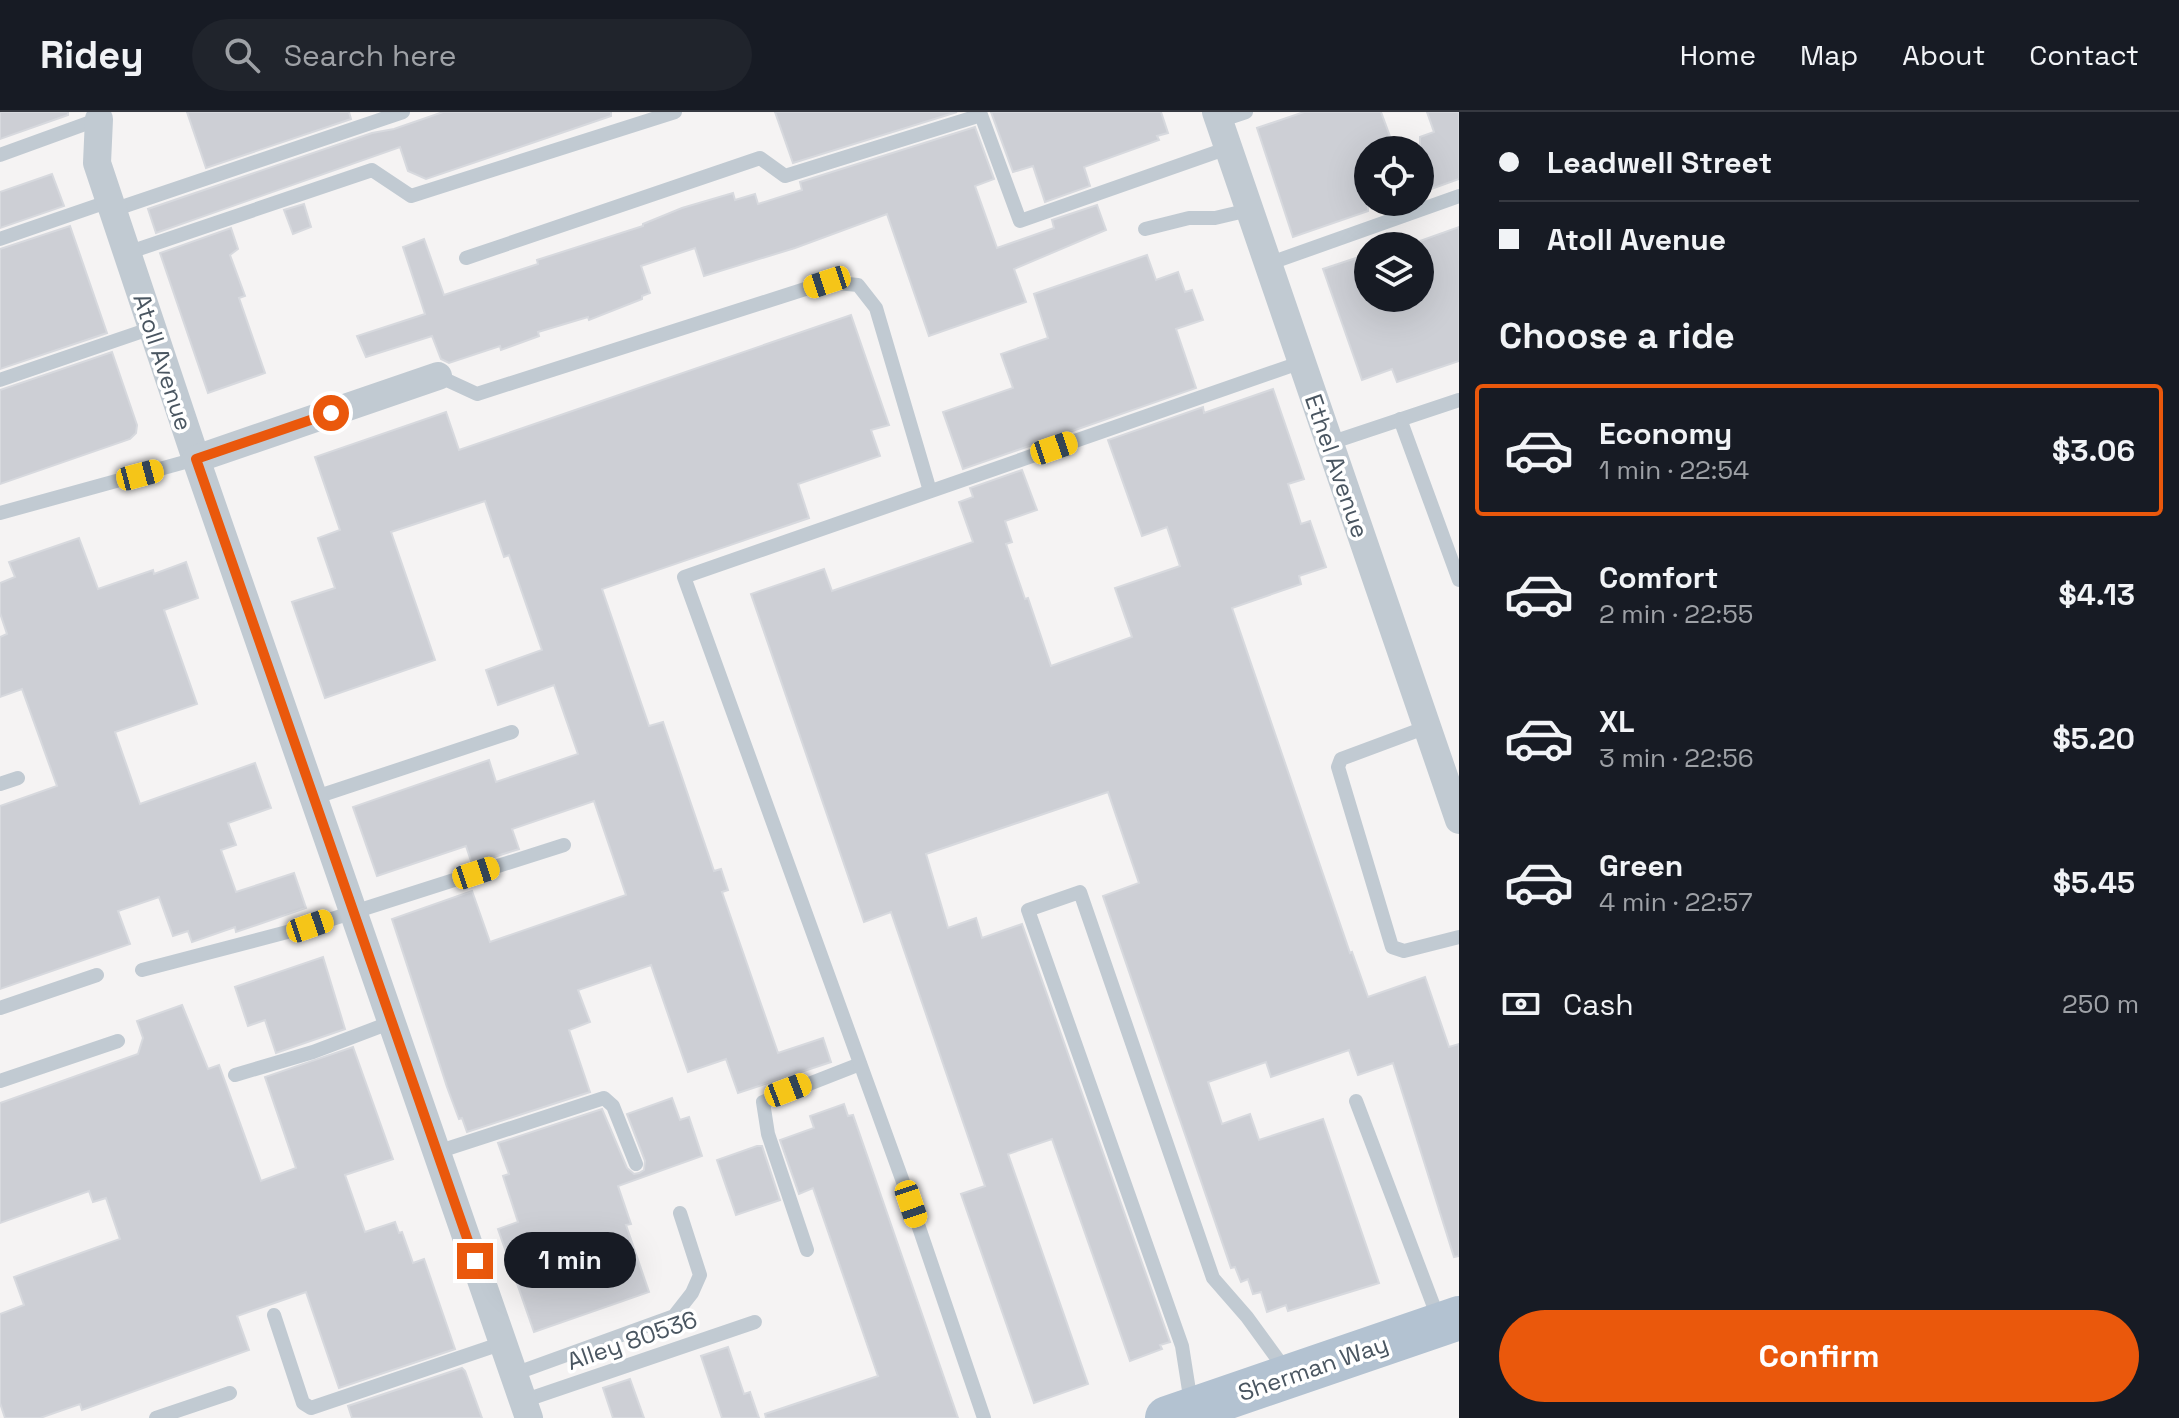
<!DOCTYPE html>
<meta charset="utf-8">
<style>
body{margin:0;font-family:"Space Grotesk",sans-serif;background:#20242c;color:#f1f3f6;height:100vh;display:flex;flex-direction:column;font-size:30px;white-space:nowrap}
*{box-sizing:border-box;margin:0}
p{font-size:26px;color:#9ea1a6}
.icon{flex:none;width:44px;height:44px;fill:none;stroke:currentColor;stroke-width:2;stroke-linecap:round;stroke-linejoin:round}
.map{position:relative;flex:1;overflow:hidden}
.details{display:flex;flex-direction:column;background:#171b24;width:720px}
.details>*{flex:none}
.hud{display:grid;align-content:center;height:176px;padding:0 40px;background:#171b24}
.buttons{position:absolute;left:1354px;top:24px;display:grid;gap:16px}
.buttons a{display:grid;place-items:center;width:80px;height:80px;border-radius:50%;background:#171b24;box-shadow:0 8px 32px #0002;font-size:40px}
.end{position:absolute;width:36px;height:36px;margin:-18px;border:10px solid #ea580c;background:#fff;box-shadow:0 0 0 4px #fff}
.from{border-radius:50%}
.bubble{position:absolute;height:56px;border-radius:28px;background:#171b24;box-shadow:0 8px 32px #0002;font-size:26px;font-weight:700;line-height:56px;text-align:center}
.car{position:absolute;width:24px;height:48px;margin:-24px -12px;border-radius:10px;box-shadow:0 0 6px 2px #0007;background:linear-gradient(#f5c518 24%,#345 0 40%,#f5c518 0 76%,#345 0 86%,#f5c518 0)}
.hud b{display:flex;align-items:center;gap:28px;height:76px;font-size:30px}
.hud b+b{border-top:2px solid #363941}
.hud i{width:20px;height:20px;background:#f1f3f6}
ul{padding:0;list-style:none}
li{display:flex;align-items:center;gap:24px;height:132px;margin:0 16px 12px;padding:0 24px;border:4px solid transparent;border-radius:8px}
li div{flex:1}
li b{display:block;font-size:30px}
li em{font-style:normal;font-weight:700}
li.active{border-color:#ea580c}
li>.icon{width:72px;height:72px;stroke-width:1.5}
h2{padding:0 40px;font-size:36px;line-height:96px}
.pay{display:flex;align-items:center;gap:20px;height:88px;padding:0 40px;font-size:30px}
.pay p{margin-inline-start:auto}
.cta{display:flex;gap:16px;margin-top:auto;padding:16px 40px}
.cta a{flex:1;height:92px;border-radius:48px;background:#ea580c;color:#fff;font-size:32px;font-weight:700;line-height:92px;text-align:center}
header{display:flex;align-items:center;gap:48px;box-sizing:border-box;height:112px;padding:0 40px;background:#171b24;border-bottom:2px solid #363941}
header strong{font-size:38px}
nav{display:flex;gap:44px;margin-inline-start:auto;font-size:28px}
.search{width:560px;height:72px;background:#20242c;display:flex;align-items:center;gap:20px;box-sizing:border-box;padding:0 28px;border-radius:44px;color:#9ea1a6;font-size:30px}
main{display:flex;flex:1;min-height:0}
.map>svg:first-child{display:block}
.building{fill:#cdcfd5;stroke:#d7d9de;stroke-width:2}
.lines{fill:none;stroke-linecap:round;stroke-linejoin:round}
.lane{stroke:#c1cad2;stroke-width:14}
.street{stroke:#c1cad2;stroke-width:28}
.primary{stroke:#b3c2d1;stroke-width:44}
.route{stroke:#ea580c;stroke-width:10}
.labels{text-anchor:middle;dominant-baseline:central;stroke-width:7;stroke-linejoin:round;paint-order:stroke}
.street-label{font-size:24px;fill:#4a5661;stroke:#fff}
</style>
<header>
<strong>Ridey</strong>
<div class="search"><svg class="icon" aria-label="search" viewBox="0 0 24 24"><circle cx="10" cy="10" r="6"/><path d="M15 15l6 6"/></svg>Search here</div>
<nav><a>Home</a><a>Map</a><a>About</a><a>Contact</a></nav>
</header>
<main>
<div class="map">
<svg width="1459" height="1306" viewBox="0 0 1459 1306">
<rect width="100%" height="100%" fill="#f5f3f3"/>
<g class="building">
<path d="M0 0H68V3L0 27Z"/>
<path d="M187 0H349L351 7 206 56Z"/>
<path d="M443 0H611V4L426 67 408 59 400 35 156 121 148 97 372 21 394 17Z"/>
<path d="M775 0H957L793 51Z"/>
<path d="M991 0H1161L1168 21 1157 24 1159 28 1084 55 1090 74 1045 90 1033 54 1013 60Z"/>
<path d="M1304 0H1381L1395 38H1368V99L1293 125 1257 16Z"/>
<path d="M1427 0H1459V67L1420 81V25L1434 20Z"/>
<path d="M975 15 994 67 975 74 997 136 1054 116 1052 108 1097 93 1106 118 1014 157 1026 190 929 224 887 102 795 136 704 164 695 136 641 154 650 181 642 184V187L589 208 588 205 538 220 539 224 501 238 500 234 449 251 441 247 432 224 366 245 357 224 425 202 403 135 424 127 444 183 538 152 537 148 643 114V112L682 96 733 81 735 88 755 82 758 92 802 78 800 70Z"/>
<path d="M52 62 64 94 0 116V80Z"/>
<path d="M304 92 311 115 293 122 284 98Z"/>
<path d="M70 114 107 221 0 257V137Z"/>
<path d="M1459 115V249L1397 270 1392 257 1362 268 1323 157 1368 142V186H1420V129Z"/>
<path d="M231 116 238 137 230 143 245 184 239 186 265 261 208 281 160 141Z"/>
<path d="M1147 143 1156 168 1178 160 1185 180 1192 178 1203 208 1176 217 1196 276 963 357 943 300 1013 276 1001 242 1048 226 1034 182Z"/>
<path d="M851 203 889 313 871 318 880 344 798 372 809 406 602 477 649 614 663 610 714 759 721 757 728 778 722 780 778 941 823 926 831 950 738 981 726 947 688 960 651 853 578 878 590 910 569 918 590 980 467 1020 462 1006 459 1007 447 975 392 807 472 779 490 830 626 783 594 689 512 717 519 737 472 752 466 734 377 764 353 695 489 648 496 670 578 642 554 573 498 593 486 558 542 538 509 443 504 445 485 389 391 420 435 548 325 586 292 490 335 476 318 426 340 418 315 345 446 300 459 338Z"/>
<path d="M112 240 137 313 136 321 130 327 0 372V278Z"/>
<path d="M1273 277 1304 367 1288 372 1301 412 1310 409 1326 455 1299 464 1301 472 1232 496 1350 841 1352 840 1368 885 1425 865 1449 935 1459 932V1144L1454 1145 1393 951 1358 963 1349 938 1271 965 1266 950 1208 970 1222 1012 1250 1002 1259 1028 1323 1007 1379 1171 1288 1199 1286 1193 1267 1200 1261 1180 1253 1182 1248 1167 1241 1170 1235 1155 1231 1156 1103 784 1139 771 1108 680 926 742 948 816 976 806 982 826 1022 812 1170 1230 1160 1233 1162 1237 1130 1249 1052 1027 1008 1042 1088 1272 1034 1291 961 1082 985 1074 891 800 864 810 751 482 824 457 832 479 973 430 959 390 973 385 970 376 1022 358 1037 398 1005 409 1012 430 1006 432 1025 487 1028 486 1051 554 1132 525 1115 476 1180 454 1167 415 1142 424 1108 328 1203 295 1204 301Z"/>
<path d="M79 426 98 477 153 458 154 462 186 450 198 486 164 498 197 592 115 620 140 692 255 651 271 696 228 711 236 733 221 738 236 780 294 761 306 796 236 820 235 815 192 830 188 819 173 824 159 785 118 799 130 832 0 877V694L57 674 22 577 0 585V525L7 522 0 501V471L15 465 9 450Z"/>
<path d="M323 845 345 917 276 941 265 908 248 914 235 875Z"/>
<path d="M182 893 208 957 219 953 261 1069 296 1056 265 965 353 935 393 1047 345 1063 365 1120 395 1110 399 1121 402 1120 413 1151 424 1147 455 1237 339 1276 306 1180 237 1204 249 1238 82 1298 80 1292 40 1306H5L0 1291V1202L24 1193 14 1165 120 1127 106 1086 93 1090 89 1079 0 1111V991L138 942 143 926 137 909Z"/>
<path d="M672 986 680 1008 689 1005 702 1044 618 1074 631 1112 626 1113 649 1180 534 1220 498 1117 518 1110 503 1064 509 1062 498 1031 602 997 627 1056 634 1062 639 1061 644 1058 645 1049 627 1002Z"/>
<path d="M844 992 848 1004 853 1003 958 1306H766L765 1302 878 1264 813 1076 799 1082 780 1028 814 1016 810 1004Z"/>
<path d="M757 1034H762L780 1088 736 1103 717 1048Z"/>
<path d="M728 1235 744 1282 750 1280 759 1306H722L701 1244Z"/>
<path d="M462 1256 465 1259 482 1306H352L348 1294Z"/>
<path d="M630 1267 644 1306H613L603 1276Z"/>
</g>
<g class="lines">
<g class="lane">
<path d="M1219 9 1246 0"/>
<path d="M0 43 99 7 97 5"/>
<path d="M113 98 403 0"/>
<path d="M1145 117 1189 106H1215L1249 98"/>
<path d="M0 127 110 89"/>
<path d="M127 141 372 58 411 84 675 0"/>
<path d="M466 146 760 46 785 64 981 3 1020 109 1228 36"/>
<path d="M1268 152 1459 84"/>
<path d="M438 264 477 282 827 170 858 173 876 196 930 379"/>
<path d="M0 268 152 216"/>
<path d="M1400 307 1459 468"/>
<path d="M1330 331 1459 288"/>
<path d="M0 401 196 347"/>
<path d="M1427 615 1341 647 1338 655 1392 835 1404 839 1459 825"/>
<path d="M0 672 18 666"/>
<path d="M313 686 512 620"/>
<path d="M142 858 310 814 564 733"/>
<path d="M0 896 97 863"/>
<path d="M235 963 313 940 392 910"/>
<path d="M0 969 118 929"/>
<path d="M1356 989 1439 1208"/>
<path d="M437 1040 604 986 613 994 636 1052"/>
<path d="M807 1138 768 1022 763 990 860 952"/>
<path d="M274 1203 303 1291 311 1296 503 1231"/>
<path d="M514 1262 674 1204 692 1181 700 1163 680 1101"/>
<path d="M523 1289 755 1210"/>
<path d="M1191 1291 1182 1234 1028 798 1080 780 1213 1166 1247 1205 1287 1260"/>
<path d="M156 1306 230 1281"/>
<path d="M984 1306 911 1092 684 465 1302 250"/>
</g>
<g class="street">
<path d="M1216 0 1459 708"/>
<path d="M99 7 97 51 196 347 529 1306"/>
<path d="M196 347 438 264"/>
</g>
<path class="primary" d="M1167 1306 1459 1206"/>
</g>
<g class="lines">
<path class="route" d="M331 301 196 347 475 1149"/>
</g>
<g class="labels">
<g class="street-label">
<text transform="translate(163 250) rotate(72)">Atoll Avenue</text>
<text transform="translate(1337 354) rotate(71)">Ethel Avenue</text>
<text transform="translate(632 1228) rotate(-19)">Alley 80536</text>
<text transform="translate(1313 1256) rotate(-19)">Sherman Way</text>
</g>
</g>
</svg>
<div class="buttons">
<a><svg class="icon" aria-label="locate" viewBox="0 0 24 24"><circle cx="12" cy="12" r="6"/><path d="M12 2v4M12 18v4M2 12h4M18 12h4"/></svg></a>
<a><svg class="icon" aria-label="layers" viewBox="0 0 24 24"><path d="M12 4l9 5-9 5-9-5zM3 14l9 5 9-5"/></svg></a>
</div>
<i class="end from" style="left:331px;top:301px"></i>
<i class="end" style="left:475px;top:1149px"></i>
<div class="bubble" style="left:504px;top:1120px;width:132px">1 min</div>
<i class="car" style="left:827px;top:170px;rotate:252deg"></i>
<i class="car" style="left:1054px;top:336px;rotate:71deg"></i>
<i class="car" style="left:140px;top:363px;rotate:75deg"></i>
<i class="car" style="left:476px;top:761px;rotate:72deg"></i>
<i class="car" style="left:310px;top:814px;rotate:71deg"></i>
<i class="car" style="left:788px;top:978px;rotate:69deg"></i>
<i class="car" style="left:911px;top:1092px;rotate:161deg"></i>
</div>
<section class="details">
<div class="hud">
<b><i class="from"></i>Leadwell Street</b>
<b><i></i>Atoll Avenue</b>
</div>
<h2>Choose a ride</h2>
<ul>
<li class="active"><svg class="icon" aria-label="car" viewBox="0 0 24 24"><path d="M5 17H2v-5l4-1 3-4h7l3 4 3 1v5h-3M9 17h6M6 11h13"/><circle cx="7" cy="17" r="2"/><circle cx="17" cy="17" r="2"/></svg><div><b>Economy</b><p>1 min · 22:54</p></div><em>$3.06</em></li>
<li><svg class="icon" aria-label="car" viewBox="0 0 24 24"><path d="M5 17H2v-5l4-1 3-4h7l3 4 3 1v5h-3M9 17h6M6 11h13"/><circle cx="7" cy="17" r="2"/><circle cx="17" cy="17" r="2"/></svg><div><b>Comfort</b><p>2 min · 22:55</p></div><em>$4.13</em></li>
<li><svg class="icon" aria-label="car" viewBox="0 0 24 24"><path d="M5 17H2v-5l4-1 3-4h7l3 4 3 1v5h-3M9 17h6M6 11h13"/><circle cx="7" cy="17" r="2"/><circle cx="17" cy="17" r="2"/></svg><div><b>XL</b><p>3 min · 22:56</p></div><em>$5.20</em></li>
<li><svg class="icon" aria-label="car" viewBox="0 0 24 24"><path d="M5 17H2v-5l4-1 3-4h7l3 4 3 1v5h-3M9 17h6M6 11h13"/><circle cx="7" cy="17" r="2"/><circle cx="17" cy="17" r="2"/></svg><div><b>Green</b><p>4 min · 22:57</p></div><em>$5.45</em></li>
</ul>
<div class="pay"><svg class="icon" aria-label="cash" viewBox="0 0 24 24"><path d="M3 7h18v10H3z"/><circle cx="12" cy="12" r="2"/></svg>Cash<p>250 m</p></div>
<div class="cta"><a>Confirm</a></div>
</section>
</main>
